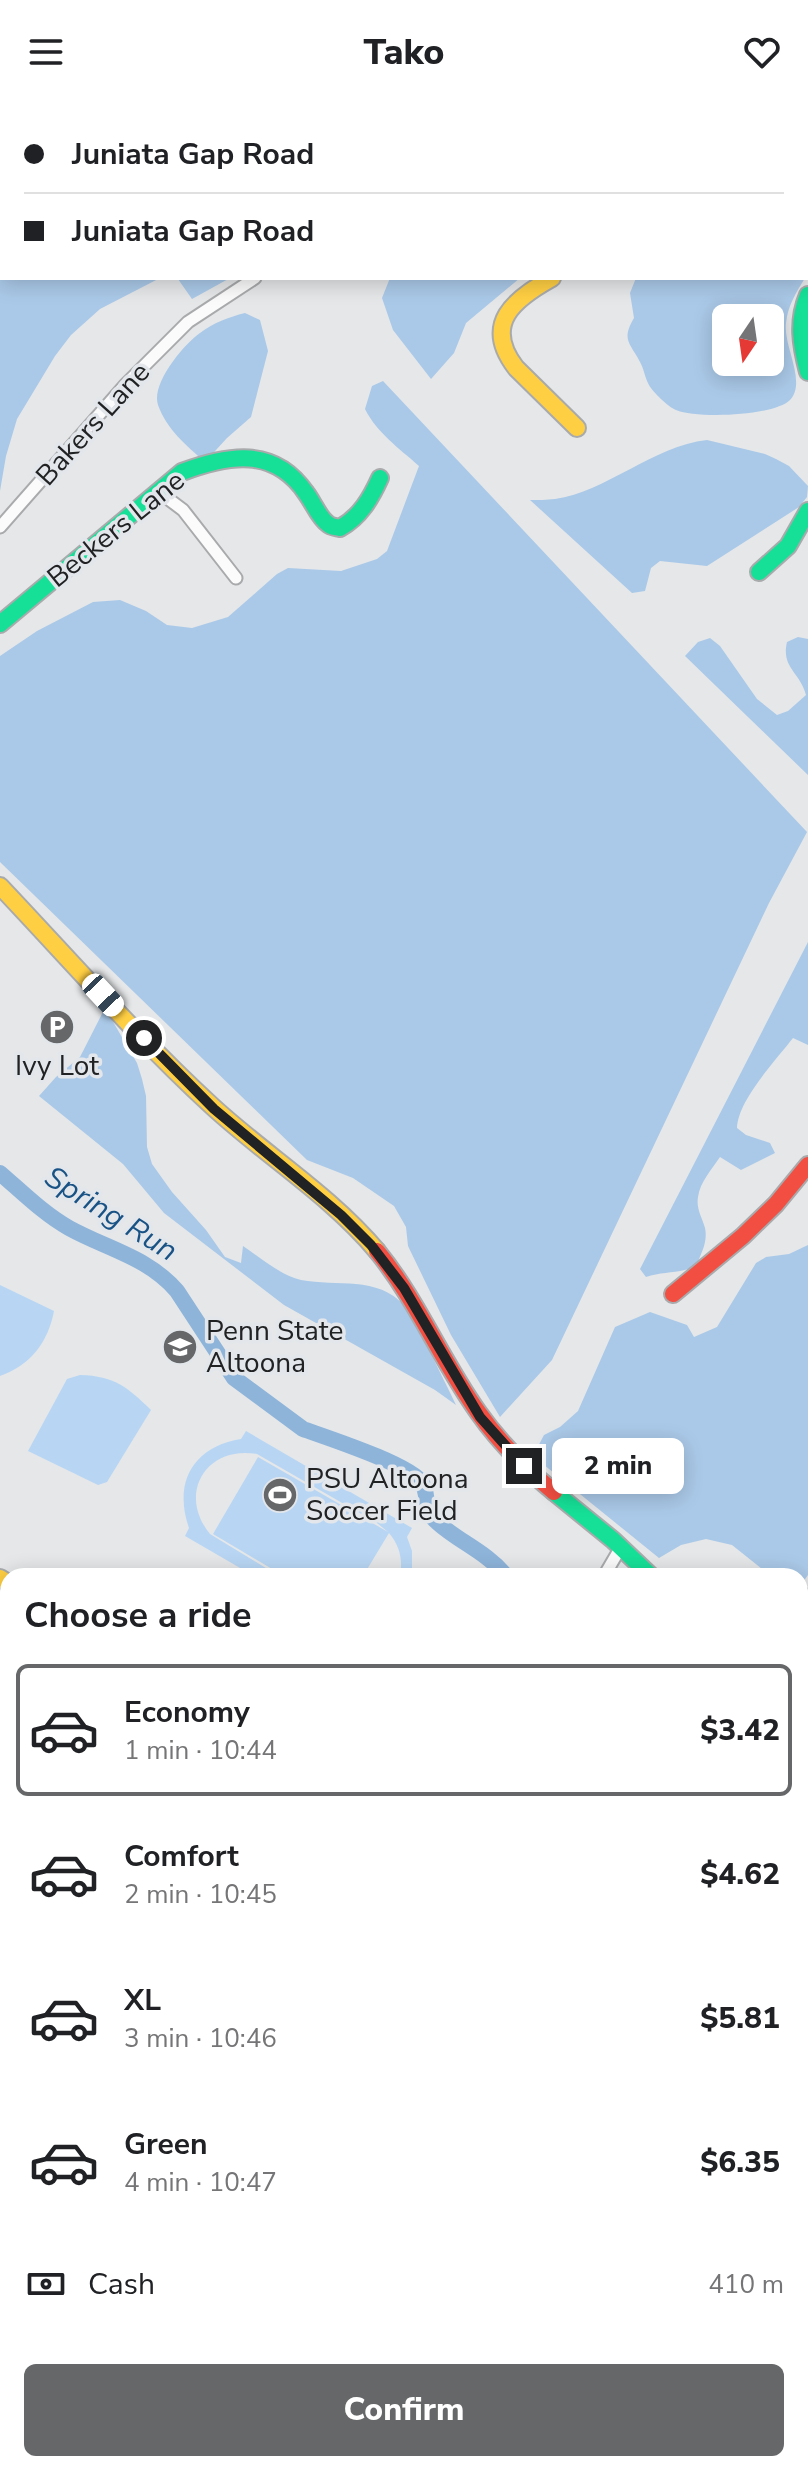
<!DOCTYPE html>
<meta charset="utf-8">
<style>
body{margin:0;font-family:"Nunito Sans",sans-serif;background:#f6f6f6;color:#202124;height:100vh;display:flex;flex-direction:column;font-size:30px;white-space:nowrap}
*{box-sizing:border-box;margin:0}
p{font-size:26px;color:#757577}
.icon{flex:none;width:44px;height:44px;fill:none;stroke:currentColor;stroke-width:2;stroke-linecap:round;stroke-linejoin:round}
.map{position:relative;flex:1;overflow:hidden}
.details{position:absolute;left:0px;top:1464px;width:808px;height:904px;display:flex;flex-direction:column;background:#fff;border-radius:24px 24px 0 0;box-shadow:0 4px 20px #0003}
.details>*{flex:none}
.banner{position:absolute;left:0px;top:0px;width:808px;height:176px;box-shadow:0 4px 20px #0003;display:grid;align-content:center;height:176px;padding:0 24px;background:#fff}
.needle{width:52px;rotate:193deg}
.tools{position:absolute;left:712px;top:200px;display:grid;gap:16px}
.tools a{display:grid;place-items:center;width:72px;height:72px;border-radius:12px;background:#fff;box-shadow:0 4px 20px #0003;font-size:40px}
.end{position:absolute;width:36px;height:36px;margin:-18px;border:10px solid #212223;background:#fff;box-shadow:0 0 0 4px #fff}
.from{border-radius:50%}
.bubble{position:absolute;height:56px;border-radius:12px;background:#fff;box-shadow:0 4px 20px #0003;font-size:26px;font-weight:800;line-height:56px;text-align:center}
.car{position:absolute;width:24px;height:48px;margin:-24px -12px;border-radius:10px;box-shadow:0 0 6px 2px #0007;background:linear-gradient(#fff 24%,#345 0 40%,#fff 0 76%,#345 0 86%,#fff 0)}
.banner b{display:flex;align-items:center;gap:28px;height:76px;font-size:30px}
.banner b+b{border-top:2px solid #e0e0e0}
.banner i{width:20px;height:20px;background:#202124}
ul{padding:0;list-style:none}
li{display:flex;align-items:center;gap:24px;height:132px;margin:0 16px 12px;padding:0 8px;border:4px solid transparent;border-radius:12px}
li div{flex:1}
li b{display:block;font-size:30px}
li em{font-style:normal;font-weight:800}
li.on{border-color:#666768}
li>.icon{width:72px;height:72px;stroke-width:1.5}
h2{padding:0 24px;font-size:36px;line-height:96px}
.pay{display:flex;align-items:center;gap:20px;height:88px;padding:0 24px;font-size:30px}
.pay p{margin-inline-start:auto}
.primary-button{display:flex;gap:16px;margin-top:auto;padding:16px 24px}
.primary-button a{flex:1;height:92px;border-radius:12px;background:#666768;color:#fff;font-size:32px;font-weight:800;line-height:92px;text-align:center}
header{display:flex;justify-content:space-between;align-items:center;height:104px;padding:0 24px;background:#fff;font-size:36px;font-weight:800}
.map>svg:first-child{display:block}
.green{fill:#b8d6f4}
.forest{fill:#aac9e8;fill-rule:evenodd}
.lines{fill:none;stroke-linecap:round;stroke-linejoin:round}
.stream{stroke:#8eb4da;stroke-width:3}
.river{stroke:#8eb4da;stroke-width:16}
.street-casing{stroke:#a9aaac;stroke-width:15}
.fast-casing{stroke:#a9aaac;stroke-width:20}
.slow-casing{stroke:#a9aaac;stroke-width:20}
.jam-casing{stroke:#a9aaac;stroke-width:20}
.street{stroke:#fbfbfc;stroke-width:11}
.fast{stroke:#16e098;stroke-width:16}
.slow{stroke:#ffcf43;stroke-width:16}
.jam{stroke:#f24e42;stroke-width:16}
.route{stroke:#212223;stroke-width:10}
.labels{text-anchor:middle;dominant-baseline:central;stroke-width:7;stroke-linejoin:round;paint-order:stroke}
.street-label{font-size:28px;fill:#212223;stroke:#e3e7eb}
.poi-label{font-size:28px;fill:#212223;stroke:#e3e7eb;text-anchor:start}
.water-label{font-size:30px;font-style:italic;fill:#195285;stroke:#e3e7eb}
</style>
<header><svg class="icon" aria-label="menu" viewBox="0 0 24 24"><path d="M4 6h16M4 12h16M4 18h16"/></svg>Tako<svg class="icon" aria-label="heart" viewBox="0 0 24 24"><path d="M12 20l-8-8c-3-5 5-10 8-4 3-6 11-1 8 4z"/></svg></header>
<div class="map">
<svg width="808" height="2368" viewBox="0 0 808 2368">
<rect width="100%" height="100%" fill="#e5e7e9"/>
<g class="green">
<path d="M0 1181 54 1207C48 1238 31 1261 0 1272Z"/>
<path d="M80 1271C115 1272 127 1283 151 1306L107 1378 98 1381 28 1347 67 1275Z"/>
<path d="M246 1327 412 1424 407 1433 412 1447V1472H400C403 1456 400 1442 389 1429L363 1472H284L213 1430 258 1353 388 1428 377 1419 257 1350C206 1341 177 1390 210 1430L279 1472H254L185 1432 189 1424C173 1378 193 1343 241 1335Z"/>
</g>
<g class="forest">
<path d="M0 0H258L259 2H2V40H0Z"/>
<path d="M728 0H808V169L806 172V2H734Z"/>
<path d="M0 115H2V174H160L100 205 71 231 55 252 17 315 6 352 0 387Z"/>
<path d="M174 174H230L192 195 178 175Z"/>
<path d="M390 174H520L466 219 454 249 431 275 393 226 382 194Z"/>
<path d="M636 174H805C796 189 788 201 786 219 783 242 807 278 790 296 774 312 697 315 676 306 668 303 653 288 649 281 645 274 644 265 640 258 630 239 621 236 634 214L630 189ZM726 214H770V258H726Z"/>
<path d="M245 209 260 216 268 247 251 313 227 334 205 358C186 341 167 326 158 301 151 280 183 241 200 229 213 219 229 213 245 209Z"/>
<path d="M383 277 807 728 769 799 552 1256 500 1313 451 1231 408 1142 406 1123 394 1102 353 1074 307 1056 0 758V552L37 527 93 498 120 496 146 507 167 521 192 524 228 513 277 470 288 464 341 467 377 455 387 447 419 362C399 344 377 329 365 305L372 282Z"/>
<path d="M707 336 765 350 776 355 789 362 808 382 807 393 799 403 707 462 660 457 651 464 645 487 632 489 530 396C538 396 547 396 555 395 606 388 653 342 707 336Z"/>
<path d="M798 533 808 535V671L685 552 698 538 710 534 720 542 757 595 777 611 788 607 806 591C800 568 781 564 787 538Z"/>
<path d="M808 838V941L793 934C775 957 738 996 737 1024L746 1031 770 1039 775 1049 741 1066 720 1053C712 1065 700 1078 698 1093 696 1105 702 1113 705 1124 708 1138 701 1150 696 1162 680 1170 663 1167 646 1173L640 1165Z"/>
<path d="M105 904 137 959 142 975 146 992 147 1043 152 1060 172 1088 206 1126 225 1153 241 1159 243 1142C261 1154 280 1171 301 1176 337 1183 377 1171 405 1202 415 1213 420 1227 426 1240 436 1260 446 1280 456 1301L435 1286 284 1201 164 1109 123 1060 39 992 56 973 80 953Z"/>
<path d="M808 1141V1471L800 1482V1472H771L732 1441 706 1435 681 1441 659 1454 533 1352 544 1331 560 1323 578 1307 615 1223 650 1208 687 1221 694 1233 717 1223 756 1159 766 1153 789 1150Z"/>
<path d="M8 1690V1734L0 1747V1702Z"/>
<path d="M800 1969 808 1972V2141L800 2140Z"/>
<path d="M0 2231 8 2234V2360H554L562 2368H0Z"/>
<path d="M800 2347 808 2356V2368H776L779 2360H800Z"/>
<path d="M581 2360H757L759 2368H579Z"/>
</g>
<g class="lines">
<path class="stream" d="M800 1520 808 1510"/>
<g class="river">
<path d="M0 1069C22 1088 44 1110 69 1124 107 1145 148 1153 177 1187L234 1274 303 1325C325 1333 412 1361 422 1379 430 1392 422 1405 437 1418 459 1438 487 1448 506 1472"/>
<path d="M800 1905V1923"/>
<path d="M800 1974 808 1979"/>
</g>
<g class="street-casing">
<g id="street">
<path d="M661 0 663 2"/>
<path d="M572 2 575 0"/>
<path d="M0 59H2"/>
<path d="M159 388 183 406 236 474"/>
<path d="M0 423 126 280 188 218 255 174"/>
<path d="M604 1472 621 1443"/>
<path d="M800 1501 808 1491"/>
<path d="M800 1894 808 1893"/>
<path d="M8 2099 0 2118 8 2129"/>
</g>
</g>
<g class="fast-casing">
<g id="fast">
<path d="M808 191C797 217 801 241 808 268"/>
<path d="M759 468 788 442 808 407"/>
<path d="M0 520 182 368C228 351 274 342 306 389 313 398 319 414 328 420 331 423 336 423 340 424 360 413 371 394 380 374"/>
<path d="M554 1388 613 1436 651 1472"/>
<path d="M800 1693 808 1710"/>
<path d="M800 2322 808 2337"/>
</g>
</g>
<g class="slow-casing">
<g id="slow">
<path d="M552 174C514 195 482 220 516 264L577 324"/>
<path d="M0 782C70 856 137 933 212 1002 265 1051 330 1091 377 1147"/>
<path d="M0 1474 8 1479"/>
</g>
</g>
<g class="jam-casing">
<g id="jam">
<path d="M377 1147C417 1196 441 1256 478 1308 499 1338 525 1364 554 1388"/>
<path d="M673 1190 743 1132 776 1100 808 1061"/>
</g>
</g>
<use href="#street" class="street"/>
<use href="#fast" class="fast"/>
<use href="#slow" class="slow"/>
<use href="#jam" class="jam"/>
</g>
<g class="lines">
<path class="route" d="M144 934 214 1005 341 1111 371 1141 404 1184 480 1313 524 1362"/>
</g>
<defs>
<g id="parking-disc" transform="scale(1.8)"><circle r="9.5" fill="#666768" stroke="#e3e7eb"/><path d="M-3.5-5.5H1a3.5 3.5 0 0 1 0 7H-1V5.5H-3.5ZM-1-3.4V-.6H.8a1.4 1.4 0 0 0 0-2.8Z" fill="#fff"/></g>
<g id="university-disc" transform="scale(1.8)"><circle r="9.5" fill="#666768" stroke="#e3e7eb"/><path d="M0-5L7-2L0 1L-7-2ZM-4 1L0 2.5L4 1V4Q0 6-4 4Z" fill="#fff"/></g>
<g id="stadium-disc" transform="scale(1.8)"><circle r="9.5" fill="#666768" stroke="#e3e7eb"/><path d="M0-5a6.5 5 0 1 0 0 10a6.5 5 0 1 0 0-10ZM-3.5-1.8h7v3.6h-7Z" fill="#fff"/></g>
</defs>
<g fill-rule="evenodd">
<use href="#parking-disc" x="57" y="923"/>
<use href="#university-disc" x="180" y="1243"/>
<use href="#stadium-disc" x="280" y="1391"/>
</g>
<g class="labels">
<g class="street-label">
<text transform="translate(93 320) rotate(-48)">Bakers Lane</text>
<text transform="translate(116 425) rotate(-39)">Beckers Lane</text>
</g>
<g class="poi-label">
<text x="57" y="962" text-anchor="middle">Ivy Lot</text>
<text x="206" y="1227">Penn State<tspan x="206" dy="32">Altoona</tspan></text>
<text x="306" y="1375">PSU Altoona<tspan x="306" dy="32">Soccer Field</tspan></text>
</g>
<g class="water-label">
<text transform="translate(111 1110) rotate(32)">Spring Run</text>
</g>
</g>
</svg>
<div class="tools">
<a><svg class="needle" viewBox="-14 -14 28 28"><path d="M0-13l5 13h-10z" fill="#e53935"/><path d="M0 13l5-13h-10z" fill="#757577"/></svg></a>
</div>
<i class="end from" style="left:144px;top:934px"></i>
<i class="end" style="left:524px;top:1362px"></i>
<div class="bubble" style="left:552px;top:1334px;width:132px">2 min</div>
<i class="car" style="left:103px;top:891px;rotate:137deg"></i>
<div class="banner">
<b><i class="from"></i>Juniata Gap Road</b>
<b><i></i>Juniata Gap Road</b>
</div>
<section class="details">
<h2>Choose a ride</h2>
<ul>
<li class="on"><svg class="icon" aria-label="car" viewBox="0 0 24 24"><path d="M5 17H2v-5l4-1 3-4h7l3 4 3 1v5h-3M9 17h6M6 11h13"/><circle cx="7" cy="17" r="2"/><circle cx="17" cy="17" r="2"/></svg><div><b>Economy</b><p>1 min · 10:44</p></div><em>$3.42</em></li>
<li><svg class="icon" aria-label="car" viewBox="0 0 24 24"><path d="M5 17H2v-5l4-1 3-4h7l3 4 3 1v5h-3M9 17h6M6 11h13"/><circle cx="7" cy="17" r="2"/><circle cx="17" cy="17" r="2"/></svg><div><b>Comfort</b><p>2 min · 10:45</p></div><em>$4.62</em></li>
<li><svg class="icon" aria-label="car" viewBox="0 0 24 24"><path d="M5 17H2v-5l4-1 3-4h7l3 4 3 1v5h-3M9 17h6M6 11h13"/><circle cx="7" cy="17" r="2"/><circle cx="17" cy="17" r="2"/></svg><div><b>XL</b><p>3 min · 10:46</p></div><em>$5.81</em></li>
<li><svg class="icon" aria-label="car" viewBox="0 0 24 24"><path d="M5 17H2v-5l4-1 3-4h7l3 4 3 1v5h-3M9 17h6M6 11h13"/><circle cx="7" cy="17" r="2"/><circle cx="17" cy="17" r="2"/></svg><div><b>Green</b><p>4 min · 10:47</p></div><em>$6.35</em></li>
</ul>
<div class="pay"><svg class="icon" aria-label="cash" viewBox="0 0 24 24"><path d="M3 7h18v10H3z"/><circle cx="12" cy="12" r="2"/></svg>Cash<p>410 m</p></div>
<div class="primary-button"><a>Confirm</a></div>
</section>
</div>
